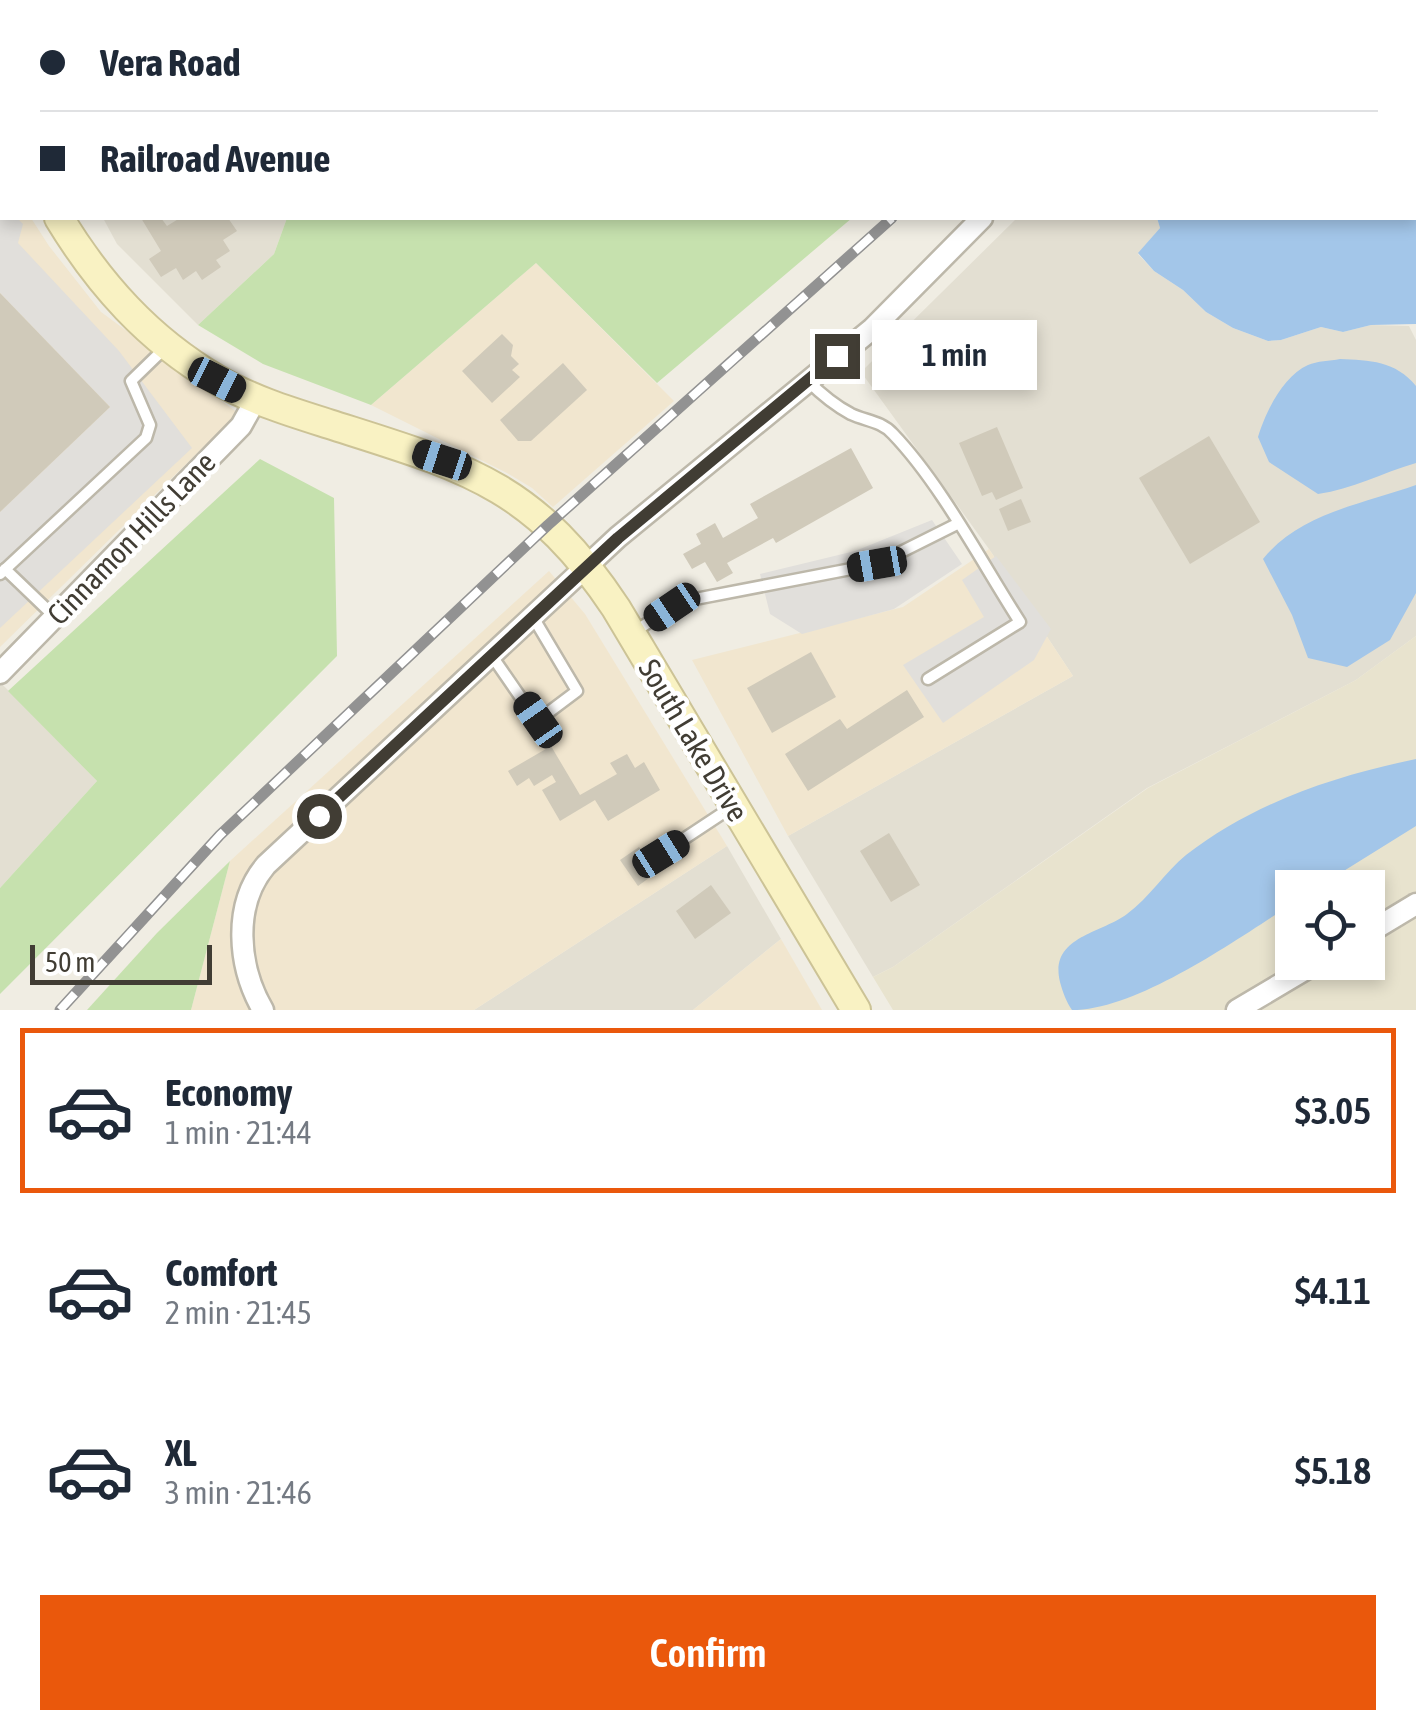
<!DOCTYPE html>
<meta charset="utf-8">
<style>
body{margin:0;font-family:"Asap Condensed",sans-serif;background:#f6f6f7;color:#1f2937;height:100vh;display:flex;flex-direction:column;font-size:38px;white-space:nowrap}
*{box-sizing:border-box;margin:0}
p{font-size:32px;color:#747a83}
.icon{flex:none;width:55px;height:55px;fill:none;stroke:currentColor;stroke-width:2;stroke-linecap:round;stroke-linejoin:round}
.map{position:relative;height:1010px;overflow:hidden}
.drawer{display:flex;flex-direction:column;background:#fff;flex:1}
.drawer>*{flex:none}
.top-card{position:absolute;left:0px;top:0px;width:1418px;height:220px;box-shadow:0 5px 15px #0003;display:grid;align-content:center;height:220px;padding:0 40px;background:#fff}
.tools{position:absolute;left:1275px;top:870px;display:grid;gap:20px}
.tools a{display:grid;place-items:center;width:110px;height:110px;border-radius:0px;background:#fff;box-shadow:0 5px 15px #0003;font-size:50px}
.scale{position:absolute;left:30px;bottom:25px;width:182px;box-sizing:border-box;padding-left:10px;border:5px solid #413d34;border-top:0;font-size:28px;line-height:35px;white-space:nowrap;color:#413d34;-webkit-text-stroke:8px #fff;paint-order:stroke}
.end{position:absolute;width:45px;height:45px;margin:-22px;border:12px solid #413d34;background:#fff;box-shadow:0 0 0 5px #fff}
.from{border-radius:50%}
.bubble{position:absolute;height:70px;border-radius:0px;background:#fff;box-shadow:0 5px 15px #0003;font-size:32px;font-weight:600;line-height:70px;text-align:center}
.car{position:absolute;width:30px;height:60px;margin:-30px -15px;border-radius:12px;box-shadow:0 0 8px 2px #0007;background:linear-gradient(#222 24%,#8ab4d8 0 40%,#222 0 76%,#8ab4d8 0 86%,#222 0)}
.top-card b{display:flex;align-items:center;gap:35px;height:95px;font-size:38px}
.top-card b+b{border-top:2px solid #e0e1e3}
.top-card i{width:25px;height:25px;background:#1f2937}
ul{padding:18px 0 0;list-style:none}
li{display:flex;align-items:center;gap:30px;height:165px;margin:0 20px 15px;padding:0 20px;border:5px solid transparent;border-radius:0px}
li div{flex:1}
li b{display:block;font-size:38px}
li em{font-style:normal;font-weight:600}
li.on{border-color:#ea580c}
li>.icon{width:90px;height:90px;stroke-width:1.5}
.button{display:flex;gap:20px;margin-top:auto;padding:20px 40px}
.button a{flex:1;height:115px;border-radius:0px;background:#ea580c;color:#fff;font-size:40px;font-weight:600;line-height:115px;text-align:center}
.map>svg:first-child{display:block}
.residential{fill:#e3dfd2}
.commercial{fill:#f1e6cf}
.education{fill:#e8e3ce;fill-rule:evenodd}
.green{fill:#c6e1ae}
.parking{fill:#e1dfdb}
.water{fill:#a3c6e9}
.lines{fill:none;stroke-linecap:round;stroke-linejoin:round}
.stream{stroke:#a3c6e9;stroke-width:8}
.building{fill:#d0caba}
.lane-casing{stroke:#bdb8aa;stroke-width:15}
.street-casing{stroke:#bdb8aa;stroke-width:25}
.secondary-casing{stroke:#ccc396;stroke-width:32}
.lane{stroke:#fff;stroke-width:10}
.street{stroke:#fff;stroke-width:20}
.secondary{stroke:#f9f2c3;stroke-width:28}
.rail-casing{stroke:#929292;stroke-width:11}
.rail{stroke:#fff;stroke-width:8;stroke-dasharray:22;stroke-linecap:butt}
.route{stroke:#413d34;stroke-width:12}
.labels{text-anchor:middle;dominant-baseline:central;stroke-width:9;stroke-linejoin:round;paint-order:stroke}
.street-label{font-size:30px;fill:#413d34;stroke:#fff}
</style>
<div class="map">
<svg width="1416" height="1010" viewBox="0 0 1416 1010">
<rect width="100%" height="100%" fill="#f0ede3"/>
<g class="residential">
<path d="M0 0H225L227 2H2V34Z"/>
<path d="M103 218H287L274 254 198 325 117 244Z"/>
<path d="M1017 218H1157L1160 228 1138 254 1154 271 1183 290 1206 312 1233 328 1268 341 1281 340 1321 327 1343 332 1371 325 1409 326 1416 340V636L1356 680 1147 788 893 967 873 977 788 836 1073 676 989 549 861 372Z"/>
<path d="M0 682 97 781 0 888Z"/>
<path d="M727 846 781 939 693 1010H474Z"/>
</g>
<g class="commercial">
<path d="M0 166 2 218H31L49 246 101 312 238 413 0 647Z"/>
<path d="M536 263 674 401 553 507 532 488 507 473 371 405Z"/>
<path d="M989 549 1073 676 788 836 692 660 903 607Z"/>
<path d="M549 571 585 614 727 846 474 1010H191L230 861Z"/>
<path d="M781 939 822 1010H693Z"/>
</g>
<path class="education" d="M1416 636V1010H893L873 977 893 967 1148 788 1356 680ZM1292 888H1368V962H1292Z"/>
<g class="green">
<path d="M225 0H1103L227 2Z"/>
<path d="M287 218H852L657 383 536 263 371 405 263 364 198 325 274 254Z"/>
<path d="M260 459 334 498 337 656 0 994V888L97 781 8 691Z"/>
<path d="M230 861 191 1010H87L157 933Z"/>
</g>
<g class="parking">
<path d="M0 199 2 218H17L23 224 18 243 119 351 192 448 0 628V512L110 407 0 293Z"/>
<path d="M932 520 962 564 894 609 802 634 770 614 760 574 855 551Z"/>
<path d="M996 556 1051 629 1034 660 943 723 903 665 984 617 962 580Z"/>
</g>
<g class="water">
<path d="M1260 0H1416V324L1371 325 1343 332 1321 327 1281 340 1268 341 1233 328 1206 312 1183 290 1154 271 1138 253 1160 228 1157 218H1415V2H1257Z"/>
<path d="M1340 359C1369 360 1396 361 1416 386V463C1382 473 1352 489 1318 494L1269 462 1258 437C1265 413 1283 376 1308 365 1317 361 1330 361 1340 359Z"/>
<path d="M1416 485V593L1390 640 1347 667 1308 658 1292 615 1263 559C1300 513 1363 504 1416 485Z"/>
<path d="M1416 759V826L1318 887 1292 888V904C1237 939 1138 1010 1072 1010 1066 1001 1063 993 1060 982 1049 937 1100 934 1127 914 1149 898 1165 872 1186 855 1253 803 1334 776 1416 759Z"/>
</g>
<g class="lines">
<path class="stream" d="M1029 0 1033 2"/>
</g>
<g class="building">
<path d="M141 218H161L167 226 180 218H228L237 231 223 240 230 251 216 260 221 267 202 280 196 271 183 280 176 268 161 277 149 259 161 251Z"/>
<path d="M0 293 110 407 0 512Z"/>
<path d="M502 334 513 345 511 356 519 364 512 370 520 377 492 403 462 371Z"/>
<path d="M563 363 587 390 531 441H518L500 420Z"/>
<path d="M997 427 1023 488 996 500 992 492 982 496 959 443Z"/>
<path d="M1209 436 1260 522 1190 564 1139 478Z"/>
<path d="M851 448 873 488 776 543 773 538 727 563 733 573 717 582 705 562 692 569 683 554 701 544 696 534 715 523 723 538 758 518 750 504Z"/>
<path d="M1021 499 1031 522 1008 531 999 509Z"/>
<path d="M811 652 836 697 772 733 747 688Z"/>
<path d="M907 690 924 717 808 791 785 754 840 719 847 729Z"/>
<path d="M551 746 580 795 617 774 610 763 627 754 635 768 644 762 660 790 608 821 595 800 560 821 542 790 556 782 552 775 534 786 529 778 517 786 508 771Z"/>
<path d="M889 833 920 885 891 902 860 851Z"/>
<path d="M639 847 657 872 638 886 620 860Z"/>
<path d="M711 885 731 913 695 939 676 911Z"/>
</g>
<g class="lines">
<g class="lane-casing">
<g id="lane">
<path d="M808 381C822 395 834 405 851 414 866 421 881 421 893 434 941 484 982 563 1020 622L928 679"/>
<path d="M5 569 55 617"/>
<path d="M0 574 146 438 150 425 131 381 166 347"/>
<path d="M632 633 673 607 690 600 877 564 957 524"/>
<path d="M492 656 537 721 577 691 533 617"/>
<path d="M661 854 732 807"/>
</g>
</g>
<g class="street-casing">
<g id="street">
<path d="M1211 2 1214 0"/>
<path d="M0 673 241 426 256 399"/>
<path d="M1368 933 1416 904"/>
<path d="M263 1010C238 967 232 905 266 865L618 537 872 329 982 218"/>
<path d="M1237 1010 1318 962"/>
</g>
</g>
<g class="secondary-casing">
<g id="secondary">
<path d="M0 120 2 124"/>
<path d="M59 218C99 284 148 339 216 379 251 400 291 412 329 424 464 467 533 483 616 608L856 1010"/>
</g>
</g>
<use href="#lane" class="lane"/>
<use href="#street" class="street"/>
<use href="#secondary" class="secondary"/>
<g class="rail-casing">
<g id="rail">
<path d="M1129 2 1132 0"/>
<path d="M60 1010 220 835 548 525 892 218"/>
</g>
</g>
<use href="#rail" class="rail"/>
</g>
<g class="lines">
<path class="route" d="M319 816 618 538 837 356"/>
</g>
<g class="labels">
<g class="street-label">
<text transform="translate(131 538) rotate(-46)">Cinnamon Hills Lane</text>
<text transform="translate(694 740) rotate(59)">South Lake Drive</text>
</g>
</g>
</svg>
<div class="tools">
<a><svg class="icon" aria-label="locate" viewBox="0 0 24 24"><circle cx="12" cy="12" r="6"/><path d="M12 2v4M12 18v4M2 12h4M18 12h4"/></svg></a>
</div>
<div class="scale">50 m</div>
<i class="end from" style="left:319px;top:816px"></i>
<i class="end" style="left:837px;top:356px"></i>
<div class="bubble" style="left:872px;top:320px;width:165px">1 min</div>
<i class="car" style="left:217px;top:380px;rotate:117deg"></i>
<i class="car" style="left:442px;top:460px;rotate:288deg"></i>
<i class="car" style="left:877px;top:564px;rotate:260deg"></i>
<i class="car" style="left:672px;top:607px;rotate:236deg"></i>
<i class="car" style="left:538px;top:720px;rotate:325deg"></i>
<i class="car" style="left:661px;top:854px;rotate:58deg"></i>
<div class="top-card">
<b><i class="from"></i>Vera Road</b>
<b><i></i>Railroad Avenue</b>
</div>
</div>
<section class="drawer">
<ul>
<li class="on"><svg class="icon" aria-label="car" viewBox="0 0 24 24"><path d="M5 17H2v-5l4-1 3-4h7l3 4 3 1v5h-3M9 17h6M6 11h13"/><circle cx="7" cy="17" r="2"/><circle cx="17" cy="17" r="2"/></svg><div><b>Economy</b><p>1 min · 21:44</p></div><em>$3.05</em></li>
<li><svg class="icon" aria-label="car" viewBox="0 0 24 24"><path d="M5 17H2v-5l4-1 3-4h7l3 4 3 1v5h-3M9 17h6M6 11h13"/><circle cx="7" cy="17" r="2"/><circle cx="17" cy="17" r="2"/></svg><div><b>Comfort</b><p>2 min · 21:45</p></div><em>$4.11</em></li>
<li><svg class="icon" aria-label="car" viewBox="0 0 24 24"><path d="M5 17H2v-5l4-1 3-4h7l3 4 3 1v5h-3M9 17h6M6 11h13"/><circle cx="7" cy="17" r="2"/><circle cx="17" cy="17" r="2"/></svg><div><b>XL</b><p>3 min · 21:46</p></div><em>$5.18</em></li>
</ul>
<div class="button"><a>Confirm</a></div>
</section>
